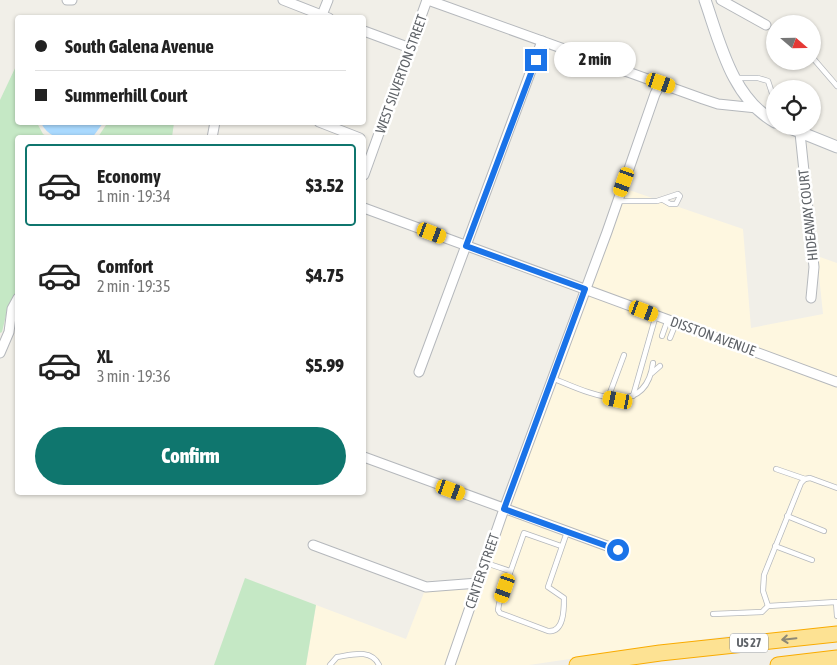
<!DOCTYPE html>
<meta charset="utf-8">
<style>
body{margin:0;font-family:"Asap Condensed",sans-serif;background:#f2f2f2;color:#222;height:100vh;display:flex;flex-direction:column;font-size:19px;white-space:nowrap}
*{box-sizing:border-box;margin:0}
p{font-size:16px;color:#767676}
.icon{flex:none;width:28px;height:28px;fill:none;stroke:currentColor;stroke-width:2;stroke-linecap:round;stroke-linejoin:round}
.map{position:relative;flex:1;overflow:hidden}
.details{position:absolute;left:15px;top:135px;width:351px;height:360px;display:flex;flex-direction:column;background:#fff;border-radius:5px;box-shadow:0 1px 4px #0004}
.details>*{flex:none}
.banner{position:absolute;left:15px;top:15px;width:351px;height:110px;border-radius:5px;box-shadow:0 1px 4px #0004;display:grid;align-content:center;height:110px;padding:0 20px;background:#fff}
.needle{width:32px;rotate:110deg}
.controls{position:absolute;left:766px;top:15px;display:grid;gap:10px}
.controls a{display:grid;place-items:center;width:55px;height:55px;border-radius:50%;background:#fff;box-shadow:0 1px 4px #0004;font-size:25px}
.end{position:absolute;width:22px;height:22px;margin:-11px;border:6px solid #1a73e8;background:#fff;box-shadow:0 0 0 2px #fff}
.from{border-radius:50%}
.bubble{position:absolute;height:35px;border-radius:18px;background:#fff;box-shadow:0 1px 4px #0004;font-size:16px;font-weight:800;line-height:35px;text-align:center}
.car{position:absolute;width:15px;height:30px;margin:-15px -8px;border-radius:6px;box-shadow:0 0 4px 1px #0007;background:linear-gradient(#f5c518 24%,#345 0 40%,#f5c518 0 76%,#345 0 86%,#f5c518 0)}
.banner b{display:flex;align-items:center;gap:18px;height:48px;font-size:19px}
.banner b+b{border-top:1px solid #e0e0e0}
.banner i{width:12px;height:12px;background:#222}
ul{padding:9px 0 0;list-style:none}
li{display:flex;align-items:center;gap:15px;height:82px;margin:0 10px 8px;padding:0 10px;border:2px solid transparent;border-radius:5px}
li div{flex:1}
li b{display:block;font-size:19px}
li em{font-style:normal;font-weight:800}
li.current{border-color:#0f766e}
li>.icon{width:45px;height:45px;stroke-width:1.5}
.cta{display:flex;gap:10px;margin-top:auto;padding:10px 20px}
.cta a{flex:1;height:58px;border-radius:30px;background:#0f766e;color:#fff;font-size:20px;font-weight:800;line-height:58px;text-align:center}
.map>svg:first-child{display:block}
.commercial{fill:#fef7e0}
.green{fill:#c5e8c5}
.water{fill:#aadaff}
.lines{fill:none;stroke-linecap:round;stroke-linejoin:round}
.lane-casing{stroke:#b5b8bc;stroke-width:6}
.street-casing{stroke:#b5b8bc;stroke-width:11}
.secondary-casing{stroke:#b6babf;stroke-width:13}
.highway-casing{stroke:#f9ab00;stroke-width:17}
.lane{stroke:#fff;stroke-width:4.5}
.street{stroke:#fff;stroke-width:9}
.secondary{stroke:#fff;stroke-width:11}
.highway{stroke:#fde293;stroke-width:15}
.oneway{stroke:#8e8975}
.route{stroke:#1a73e8;stroke-width:6}
.labels{text-anchor:middle;dominant-baseline:central;stroke-width:5;stroke-linejoin:round;paint-order:stroke}
.shield{fill:#fff;stroke:#8f9295;stroke-width:1}
.shield-label{font-size:12px;font-weight:bold;fill:#5f6368}
.street-label{font-size:14px;fill:#5f6368;stroke:#fff}
</style>
<div class="map">
<svg width="837" height="665" viewBox="0 0 837 665">
<rect width="100%" height="100%" fill="#f1efe8"/>
<g class="commercial">
<path d="M626 189 743 229 751 328 823 314 817 256 837 263V378L591 287Z"/>
<path d="M588 294 837 387V629L797 633 727 636 529 665H455L507 514 620 555 623 548 509 507Z"/>
<path d="M425 590H471L445 665H306L316 605 406 639Z"/>
</g>
<g class="green">
<path d="M17 64 18 122 37 123 43 134 48 137 18 138 17 290 8 307 2 332 0 333V100Z"/>
<path d="M108 122H173L174 123 172 137H98Z"/>
<path d="M245 578 316 605 306 665H214Z"/>
</g>
<path class="water" d="M41 123H103L92 138C71 138 52 144 41 123Z"/>
<g class="lines">
<g class="lane-casing">
<g id="lane">
<path d="M812 57 837 86"/>
<path d="M736 78H758L768 81 774 99 766 115"/>
<path d="M617 201H657L678 194 680 196 676 204H670L663 200"/>
<path d="M662 336 668 319"/>
<path d="M670 338 676 323"/>
<path d="M652 373 660 366"/>
<path d="M552 378C587 392 645 422 653 363"/>
<path d="M633 396 656 315"/>
<path d="M608 398 624 355"/>
<path d="M776 469 805 479"/>
<path d="M837 488 810 478 805 479 801 483 764 575 763 591 768 606 836 602 837 616"/>
<path d="M787 516 824 531"/>
<path d="M561 546 524 533 499 604 498 610 500 613 548 631C564 633 564 609 564 598L548 587 567 532"/>
<path d="M775 546 812 560"/>
<path d="M486 563 510 571"/>
<path d="M713 614 762 612 768 606"/>
<path d="M330 665 337 657C351 655 371 648 379 665"/>
</g>
</g>
<g class="street-casing">
<g id="street">
<path d="M67 0H72"/>
<path d="M283 0 329 18"/>
<path d="M428 0 703 99 718 104 757 108"/>
<path d="M721 0 766 25"/>
<path d="M322 15 328 0"/>
<path d="M364 31 410 48"/>
<path d="M319 122 360 138"/>
<path d="M800 133 814 267 811 298"/>
<path d="M212 138 215 122"/>
<path d="M364 175 427 0"/>
<path d="M364 208 837 382"/>
<path d="M0 353 9 332 12 309 18 298"/>
<path d="M419 372 542 41"/>
<path d="M364 457 618 550"/>
<path d="M313 545 426 587 478 583"/>
<path d="M450 665 504 509 607 232 655 94 661 83"/>
</g>
</g>
<g class="secondary-casing">
<g id="secondary">
<path d="M705 0C720 43 732 98 775 122"/>
<path d="M785 126 837 147"/>
</g>
</g>
<g class="highway-casing">
<g id="highway">
<path d="M577 665 660 653 837 634"/>
<path d="M778 665 837 658"/>
</g>
</g>
<use href="#lane" class="lane"/>
<use href="#street" class="street"/>
<use href="#secondary" class="secondary"/>
<use href="#highway" class="highway"/>
</g>
<defs><path id="oneway-shaft" d="M-6 0H5M1.5-3L5.5 0L1.5 3" fill="none" stroke-width="1.6" stroke-linecap="round" stroke-linejoin="round" transform="scale(1.25)"/></defs>
<use class="oneway" href="#oneway-shaft" transform="translate(789 639) rotate(174)"/>
<g class="lines">
<path class="route" d="M536 60 466 246 585 289 504 509 618 550"/>
</g>
<g class="labels">
<rect class="shield" x="730" y="633.5" width="38" height="19" rx="4"/>
<g class="shield-label">
<text x="749" y="643">US 27</text>
</g>
<g class="street-label">
<text transform="translate(401 74) rotate(-70)">WEST SILVERTON STREET</text>
<text transform="translate(808 215) rotate(-96)">HIDEAWAY COURT</text>
<text transform="translate(713 336) rotate(20)">DISSTON AVENUE</text>
<text transform="translate(482 571) rotate(-71)">CENTER STREET</text>
</g>
</g>
</svg>
<div class="controls">
<a><svg class="needle" viewBox="-14 -14 28 28"><path d="M0-13l5 13h-10z" fill="#e53935"/><path d="M0 13l5-13h-10z" fill="#767676"/></svg></a>
<a><svg class="icon" aria-label="locate" viewBox="0 0 24 24"><circle cx="12" cy="12" r="6"/><path d="M12 2v4M12 18v4M2 12h4M18 12h4"/></svg></a>
</div>
<i class="end from" style="left:618px;top:550px"></i>
<i class="end" style="left:536px;top:60px"></i>
<div class="bubble" style="left:554px;top:42px;width:82px">2 min</div>
<i class="car" style="left:661px;top:83px;rotate:109deg"></i>
<i class="car" style="left:624px;top:182px;rotate:200deg"></i>
<i class="car" style="left:432px;top:233px;rotate:111deg"></i>
<i class="car" style="left:644px;top:311px;rotate:111deg"></i>
<i class="car" style="left:618px;top:400px;rotate:282deg"></i>
<i class="car" style="left:451px;top:490px;rotate:110deg"></i>
<i class="car" style="left:505px;top:588px;rotate:199deg"></i>
<div class="banner">
<b><i class="from"></i>South Galena Avenue</b>
<b><i></i>Summerhill Court</b>
</div>
<section class="details">
<ul>
<li class="current"><svg class="icon" aria-label="car" viewBox="0 0 24 24"><path d="M5 17H2v-5l4-1 3-4h7l3 4 3 1v5h-3M9 17h6M6 11h13"/><circle cx="7" cy="17" r="2"/><circle cx="17" cy="17" r="2"/></svg><div><b>Economy</b><p>1 min · 19:34</p></div><em>$3.52</em></li>
<li><svg class="icon" aria-label="car" viewBox="0 0 24 24"><path d="M5 17H2v-5l4-1 3-4h7l3 4 3 1v5h-3M9 17h6M6 11h13"/><circle cx="7" cy="17" r="2"/><circle cx="17" cy="17" r="2"/></svg><div><b>Comfort</b><p>2 min · 19:35</p></div><em>$4.75</em></li>
<li><svg class="icon" aria-label="car" viewBox="0 0 24 24"><path d="M5 17H2v-5l4-1 3-4h7l3 4 3 1v5h-3M9 17h6M6 11h13"/><circle cx="7" cy="17" r="2"/><circle cx="17" cy="17" r="2"/></svg><div><b>XL</b><p>3 min · 19:36</p></div><em>$5.99</em></li>
</ul>
<div class="cta"><a>Confirm</a></div>
</section>
</div>
